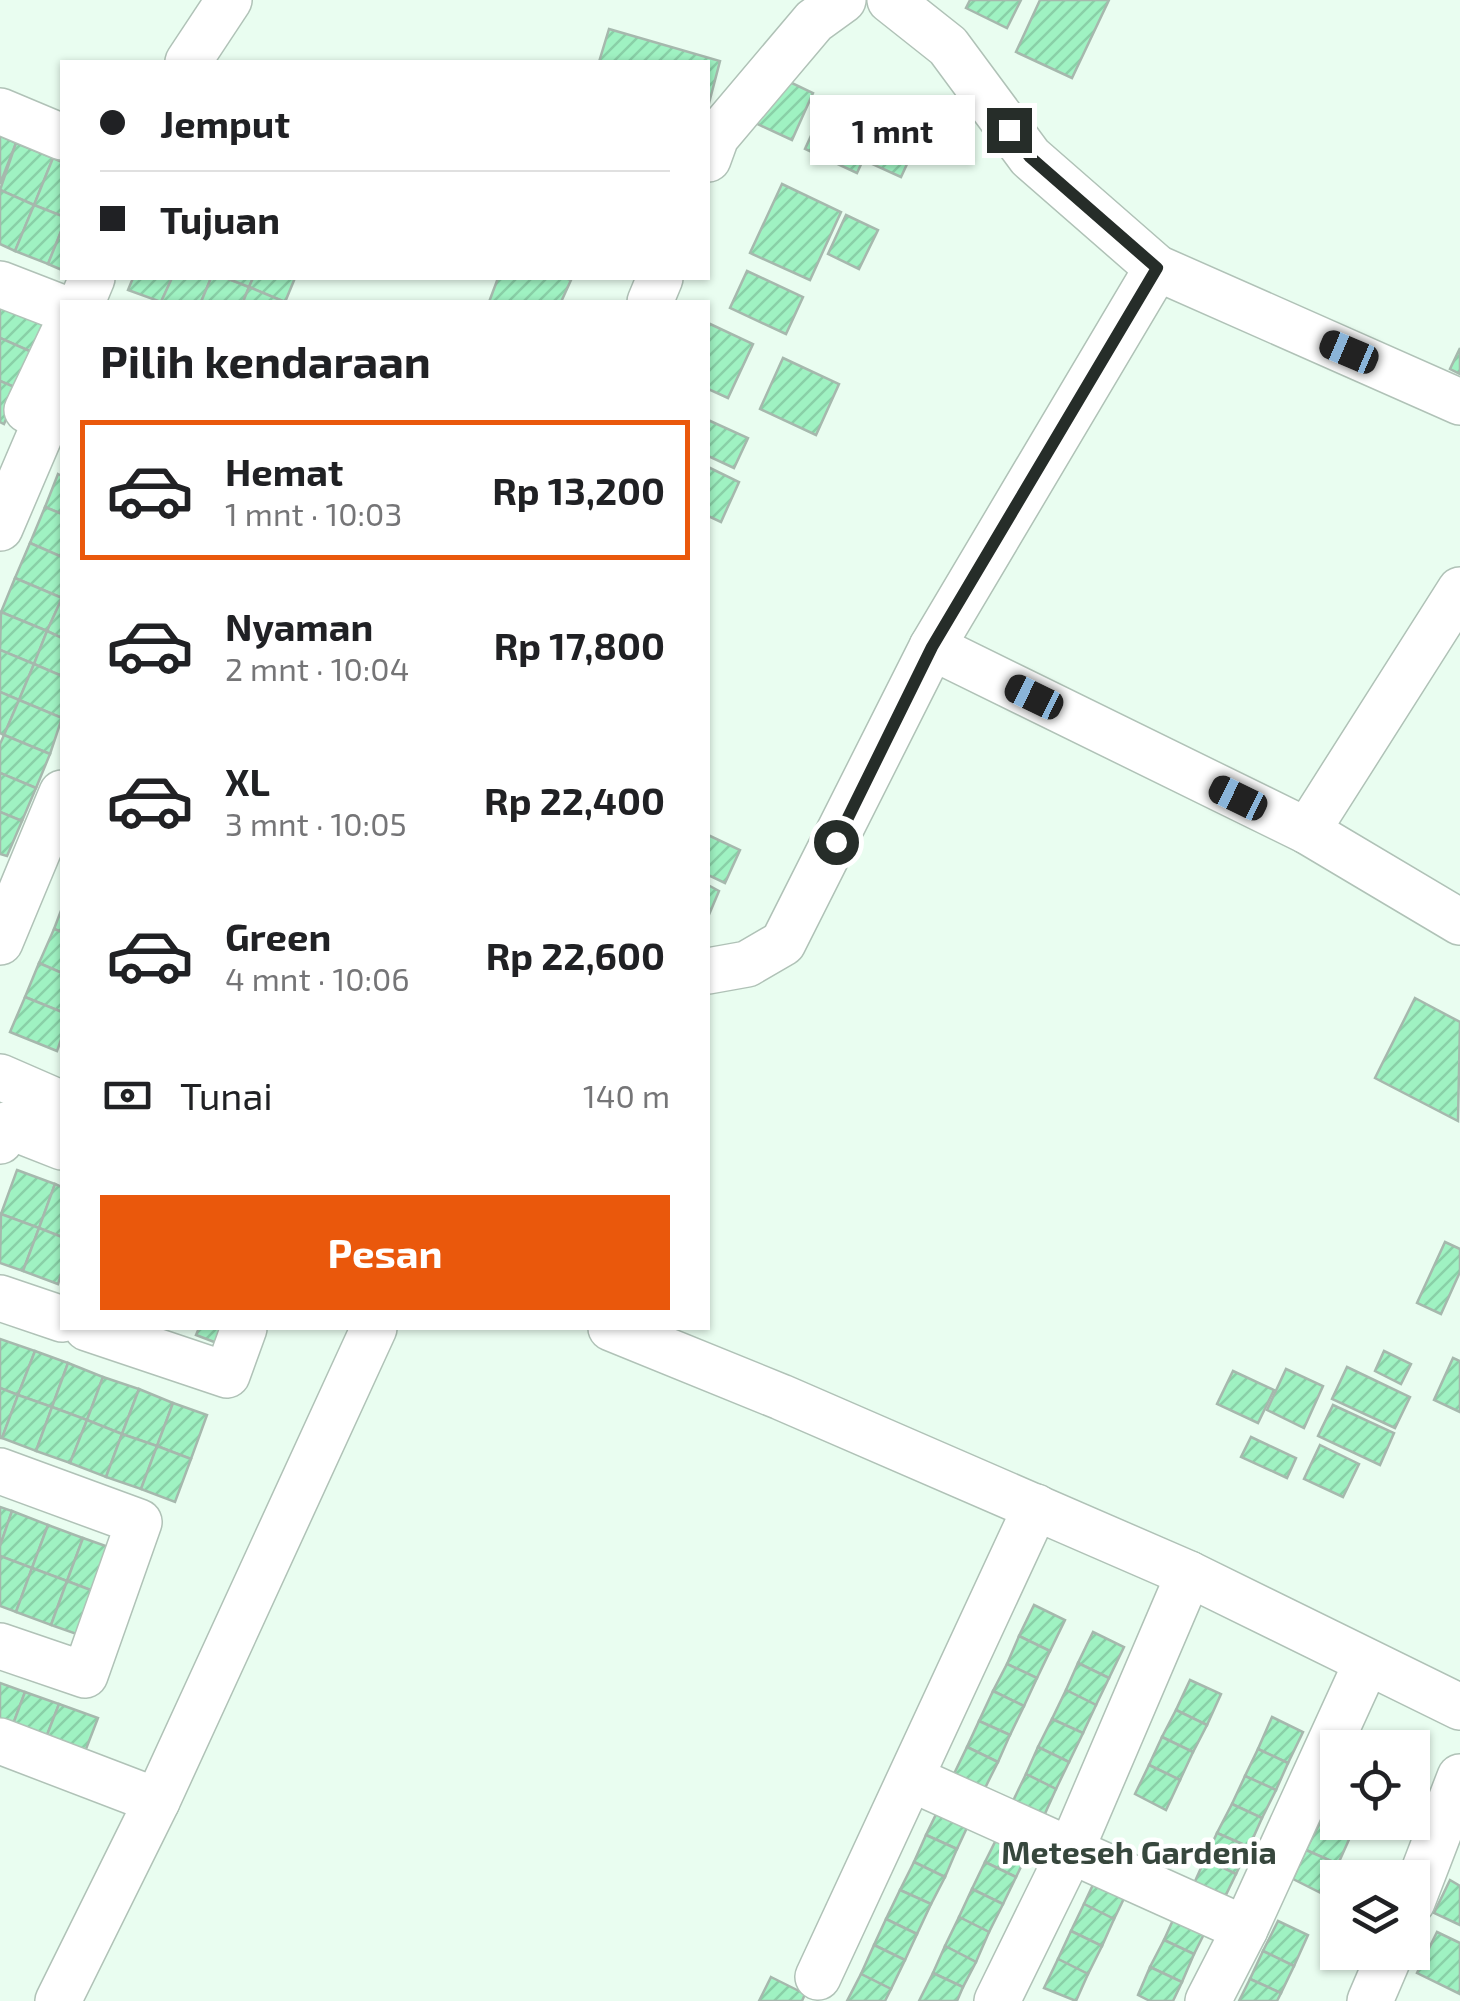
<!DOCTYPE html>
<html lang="id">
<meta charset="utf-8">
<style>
body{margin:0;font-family:"Exo 2",sans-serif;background:#f2f2f2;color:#202124;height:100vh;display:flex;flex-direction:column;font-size:38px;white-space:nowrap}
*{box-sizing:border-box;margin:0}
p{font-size:32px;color:#757577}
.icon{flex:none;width:55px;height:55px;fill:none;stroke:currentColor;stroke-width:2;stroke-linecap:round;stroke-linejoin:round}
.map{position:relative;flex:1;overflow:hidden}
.drawer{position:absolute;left:60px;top:300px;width:650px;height:1030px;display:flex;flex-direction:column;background:#fff;border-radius:0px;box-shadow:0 2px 8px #0004}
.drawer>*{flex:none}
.guide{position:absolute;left:60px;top:60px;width:650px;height:220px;border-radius:0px;box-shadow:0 2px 8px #0004;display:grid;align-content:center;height:220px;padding:0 40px;background:#fff}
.fabs{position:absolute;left:1320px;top:1730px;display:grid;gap:20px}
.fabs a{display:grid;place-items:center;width:110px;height:110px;border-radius:0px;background:#fff;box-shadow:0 2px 8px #0004;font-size:50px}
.end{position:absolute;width:45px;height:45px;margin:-22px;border:12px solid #262d29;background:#fff;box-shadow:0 0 0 5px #fff}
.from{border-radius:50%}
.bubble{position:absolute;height:70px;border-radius:0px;background:#fff;box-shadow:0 2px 8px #0004;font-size:32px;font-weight:700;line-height:70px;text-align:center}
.car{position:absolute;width:30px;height:60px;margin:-30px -15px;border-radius:12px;box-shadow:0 0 8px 2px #0007;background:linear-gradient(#222 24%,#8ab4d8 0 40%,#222 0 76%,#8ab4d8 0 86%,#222 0)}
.guide b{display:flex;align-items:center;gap:35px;height:95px;font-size:38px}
.guide b+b{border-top:2px solid #e0e0e0}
.guide i{width:25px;height:25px;background:#202124}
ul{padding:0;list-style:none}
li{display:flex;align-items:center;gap:30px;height:140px;margin:0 20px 15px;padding:0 20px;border:5px solid transparent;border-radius:0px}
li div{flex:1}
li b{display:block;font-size:38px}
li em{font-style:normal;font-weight:700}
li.selected{border-color:#ea580c}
li>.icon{width:90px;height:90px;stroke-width:1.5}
h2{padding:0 40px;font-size:45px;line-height:120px}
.pay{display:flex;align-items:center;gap:25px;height:110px;padding:0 40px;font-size:38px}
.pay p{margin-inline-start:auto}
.primary-button{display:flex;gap:20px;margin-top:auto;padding:20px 40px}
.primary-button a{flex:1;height:115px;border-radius:0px;background:#ea580c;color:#fff;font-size:40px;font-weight:700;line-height:115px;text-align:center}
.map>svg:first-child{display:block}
.building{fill:url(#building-hatch);stroke:#a6b8ad;stroke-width:2.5}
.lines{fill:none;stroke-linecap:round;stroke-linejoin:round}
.minor-casing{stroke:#b0c2b7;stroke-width:48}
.minor{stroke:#fff;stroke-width:45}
.route{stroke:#262d29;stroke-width:12}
.labels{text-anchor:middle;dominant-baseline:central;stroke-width:9;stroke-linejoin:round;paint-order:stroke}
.neighbourhood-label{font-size:32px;font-weight:bold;fill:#37473d;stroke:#fff}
</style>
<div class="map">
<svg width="1460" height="2001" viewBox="0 0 1460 2001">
<defs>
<pattern id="building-hatch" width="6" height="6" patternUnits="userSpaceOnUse" patternTransform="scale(2.5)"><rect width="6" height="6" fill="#9ff2c2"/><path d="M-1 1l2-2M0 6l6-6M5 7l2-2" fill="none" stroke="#89d0a7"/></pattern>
</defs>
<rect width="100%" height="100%" fill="#e9fdf0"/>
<g class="building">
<path d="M970 0H1021L1007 28 966 8Z"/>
<path d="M1040 0H1109L1072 78 1016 52Z"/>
<path d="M609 29 720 61 708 107V62H599Z"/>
<path d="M773 74 813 93 792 140 751 121Z"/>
<path d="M826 103 878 127 857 173 805 149Z"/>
<path d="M890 125 919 138 901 177 872 164Z"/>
<path d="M0 136 16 143 0 184Z"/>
<path d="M16 143 53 158 34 205 0 190Z"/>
<path d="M53 158 62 162V216L34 205Z"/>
<path d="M782 184 841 212 810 280 750 253Z"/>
<path d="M0 190 34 205 15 251 0 244Z"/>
<path d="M34 205 62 216V229L48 264 15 251Z"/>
<path d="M846 215 878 230 859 269 828 254Z"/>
<path d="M62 229V270L48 264Z"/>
<path d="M747 271 803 297 786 334 730 308Z"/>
<path d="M133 278H172L161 302 128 290Z"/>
<path d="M172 278H211L201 302H161Z"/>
<path d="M211 278H226L249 287 243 302H201Z"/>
<path d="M226 278H253L249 287Z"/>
<path d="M253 278H295L285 302 249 287Z"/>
<path d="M498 278H565L571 280 561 302H489Z"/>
<path d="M249 287 285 302H243Z"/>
<path d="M0 305 48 320 34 353 0 338Z"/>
<path d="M708 323 753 344 728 398 708 389Z"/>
<path d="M0 338 34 353 19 389 0 381Z"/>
<path d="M1460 348V374L1450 369Z"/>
<path d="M783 358 839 384 816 435 760 409Z"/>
<path d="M0 381 19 389 4 424 0 422Z"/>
<path d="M708 420 748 438 734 468 708 456Z"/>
<path d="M708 467 739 482 721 522 708 516Z"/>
<path d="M58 474 62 476V514L45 507Z"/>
<path d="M45 507 62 514V557L30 543Z"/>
<path d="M30 543 62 557V598L15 578Z"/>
<path d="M15 578 62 598 47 631 1 612Z"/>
<path d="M62 598V638L47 631Z"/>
<path d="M1 612 47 631 34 664 0 650Z"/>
<path d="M47 631 62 638V676L34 664Z"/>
<path d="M0 650 34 664 19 700 0 692Z"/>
<path d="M34 664 62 676V718L19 700Z"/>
<path d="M0 692 19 700 4 735 0 733Z"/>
<path d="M19 700 62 718 50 754 4 735Z"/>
<path d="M4 735 50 754 36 788 0 773V744Z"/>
<path d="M0 773 36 788 22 821 0 812Z"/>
<path d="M0 812 22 821 7 856 0 854Z"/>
<path d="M708 835 740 850 725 883 708 875Z"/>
<path d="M708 885 719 891 708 917Z"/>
<path d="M62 908V932L54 929Z"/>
<path d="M54 929 62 932V973L39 963Z"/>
<path d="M39 963 62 973V1012L25 997Z"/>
<path d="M25 997 62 1012V1037L57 1051 10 1032Z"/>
<path d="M1415 998 1460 1022 1458 1121 1375 1078Z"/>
<path d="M17 1170 55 1184 39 1228 1 1214Z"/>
<path d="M55 1184 62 1187V1237L39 1228Z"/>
<path d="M1 1214 39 1228 23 1271 0 1263Z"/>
<path d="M39 1228 62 1237V1271L58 1284 23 1271Z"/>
<path d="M1445 1242 1460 1249V1272L1441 1314 1417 1303Z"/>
<path d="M199 1328H237L230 1348 196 1335Z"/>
<path d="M0 1339 35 1351 18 1395 0 1388Z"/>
<path d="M35 1351 68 1363 52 1407 18 1395Z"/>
<path d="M1384 1351 1411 1364 1401 1384 1375 1371Z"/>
<path d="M1453 1358 1460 1361V1412L1434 1400Z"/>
<path d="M68 1363 103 1377 87 1420 52 1407Z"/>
<path d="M1347 1367 1410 1397 1395 1428 1332 1399Z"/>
<path d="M1286 1369 1323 1386 1304 1428 1267 1410Z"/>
<path d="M1233 1371 1274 1390 1258 1423 1217 1404Z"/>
<path d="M103 1377 139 1389 122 1434 87 1420Z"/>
<path d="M0 1388 18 1395 2 1438H0Z"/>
<path d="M139 1389 173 1403 157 1446 122 1434Z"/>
<path d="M18 1395 52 1407 36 1451 2 1438Z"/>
<path d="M173 1403 207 1415 191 1459 157 1446Z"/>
<path d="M1333 1405 1394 1433 1380 1465 1318 1436Z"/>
<path d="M52 1407 87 1420 70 1463 36 1451Z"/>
<path d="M87 1420 122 1434 106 1477 70 1463Z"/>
<path d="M122 1434 157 1446 141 1489 106 1477Z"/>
<path d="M1251 1437 1296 1458 1287 1478 1241 1457Z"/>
<path d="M1320 1445 1359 1464 1343 1497 1304 1479Z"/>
<path d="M157 1446 191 1459 175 1502 141 1489Z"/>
<path d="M0 1507 12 1511 0 1546Z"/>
<path d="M12 1511 48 1525 32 1568 0 1556V1546Z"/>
<path d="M48 1525 83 1538 67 1581 32 1568Z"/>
<path d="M83 1538 117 1550 101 1594 67 1581Z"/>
<path d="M0 1556 32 1568 16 1612 0 1606Z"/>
<path d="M32 1568 67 1581 51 1625 16 1612Z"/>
<path d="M67 1581 101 1594 85 1637 51 1625Z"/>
<path d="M1034 1605 1065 1620 1050 1651 1019 1636Z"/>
<path d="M1093 1632 1124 1647 1109 1678 1078 1663Z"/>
<path d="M1019 1636 1050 1651 1037 1678 1007 1664Z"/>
<path d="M1078 1663 1109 1678 1096 1705 1066 1690Z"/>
<path d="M1007 1664 1037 1678 1024 1706 993 1691Z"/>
<path d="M1190 1680 1221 1694 1207 1725 1176 1710Z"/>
<path d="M0 1683 25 1692 9 1735 0 1732Z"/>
<path d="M1066 1690 1096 1705 1083 1733 1052 1719Z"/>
<path d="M993 1691 1024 1706 1010 1735 979 1721Z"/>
<path d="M25 1692 59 1704 42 1748 9 1735Z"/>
<path d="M59 1704 98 1718 81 1762 42 1748Z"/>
<path d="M1176 1710 1207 1725 1193 1752 1162 1737Z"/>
<path d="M1272 1717 1303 1732 1288 1763 1258 1749Z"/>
<path d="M1052 1719 1083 1733 1069 1762 1038 1747Z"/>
<path d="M979 1721 1010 1735 998 1762 967 1747Z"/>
<path d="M1162 1737 1193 1752 1180 1780 1149 1765Z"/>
<path d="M967 1747 998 1762 984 1790 953 1776Z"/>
<path d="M1038 1747 1069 1762 1056 1789 1026 1774Z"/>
<path d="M1258 1749 1288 1763 1276 1790 1245 1776Z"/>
<path d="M1149 1765 1180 1780 1166 1810 1135 1794Z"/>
<path d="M1026 1774 1056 1789 1043 1818 1012 1803Z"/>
<path d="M1245 1776 1276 1790 1262 1818 1232 1804Z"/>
<path d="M1333 1794 1338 1797V1822H1357L1351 1835 1321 1821Z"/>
<path d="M941 1804 971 1819 957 1849 926 1835Z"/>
<path d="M1232 1804 1262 1818 1249 1847 1217 1833Z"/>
<path d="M1321 1821 1351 1835 1338 1864 1306 1850Z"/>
<path d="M1000 1832 1031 1846 1016 1877 985 1862Z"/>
<path d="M1217 1833 1249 1847 1236 1874 1205 1859Z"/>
<path d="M926 1835 957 1849 945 1877 914 1862Z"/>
<path d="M1306 1850 1338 1864 1323 1894 1293 1879Z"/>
<path d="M1205 1859 1236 1874 1222 1903 1192 1888Z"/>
<path d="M914 1862 945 1877 931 1904 900 1890Z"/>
<path d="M985 1862 1016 1877 1003 1904 972 1889Z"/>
<path d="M1098 1874 1129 1888 1114 1919 1084 1904Z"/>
<path d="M1450 1880 1460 1886V1925L1434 1913Z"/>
<path d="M972 1889 1003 1904 989 1932 959 1917Z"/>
<path d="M900 1890 931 1904 917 1934 886 1919Z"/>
<path d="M1084 1904 1114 1919 1102 1946 1071 1931Z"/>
<path d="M1178 1909 1209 1924 1194 1954 1164 1940Z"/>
<path d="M959 1917 989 1932 976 1962 945 1946Z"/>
<path d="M886 1919 917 1934 905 1960 874 1945Z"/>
<path d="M1278 1921 1308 1935 1294 1966 1263 1951Z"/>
<path d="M1071 1931 1102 1946 1088 1974 1058 1959Z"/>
<path d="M1437 1932 1460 1943V1994L1417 1973Z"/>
<path d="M1164 1940 1194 1954 1182 1982 1150 1967Z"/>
<path d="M874 1945 905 1960 891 1989 861 1974Z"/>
<path d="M945 1946 976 1962 963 1987 933 1973Z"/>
<path d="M1263 1951 1294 1966 1281 1993 1250 1979Z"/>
<path d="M1058 1959 1088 1974 1076 2001 1044 1988Z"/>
<path d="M1150 1967 1182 1982 1173 2001H1150L1138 1995Z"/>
<path d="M933 1973 963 1987 957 2001H919Z"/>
<path d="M861 1974 891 1989 885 2001H847Z"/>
<path d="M771 1977 805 1994 802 2001H759Z"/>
<path d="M1250 1979 1281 1993 1277 2001H1239Z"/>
</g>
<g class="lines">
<g class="minor-casing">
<g id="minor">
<path d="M890 0 948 46 1030 157 1157 268 1460 402"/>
<path d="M188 62 229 0"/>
<path d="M0 111 62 137"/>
<path d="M708 159 716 137 814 21 843 0"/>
<path d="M0 284 62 308"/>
<path d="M82 302 92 278"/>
<path d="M650 302 660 278"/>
<path d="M27 410 62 336"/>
<path d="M0 528 62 383"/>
<path d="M932 647 1307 831 1460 922"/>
<path d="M1307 831 1460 590"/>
<path d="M0 942 62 793"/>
<path d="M708 971 747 964 783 943 932 647 1157 268"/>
<path d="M0 1077 62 1104"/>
<path d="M0 1141 6 1125 62 1147"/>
<path d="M0 1298 62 1319"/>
<path d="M87 1328 227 1375 244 1328"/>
<path d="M611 1328 781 1397 1189 1574 1460 1707"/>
<path d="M0 1471 139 1522 85 1675 0 1646"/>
<path d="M0 1741 157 1801"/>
<path d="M912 1779 1245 1929"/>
<path d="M1412 1902 1460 1777"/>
<path d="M818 1977 1036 1507"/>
<path d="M58 2001 157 1801 374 1328"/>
<path d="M997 2001 1071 1850 1189 1574"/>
<path d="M1208 2001 1245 1929 1366 1664"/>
<path d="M1370 2001 1391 1952"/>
</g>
</g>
<use href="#minor" class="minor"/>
</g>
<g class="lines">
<path class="route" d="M836 842 932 647 1157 268 1030 157 1009 130"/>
</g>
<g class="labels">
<g class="neighbourhood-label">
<text x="1139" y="1851">Meteseh Gardenia</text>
</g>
</g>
</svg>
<div class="fabs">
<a><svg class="icon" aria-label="locate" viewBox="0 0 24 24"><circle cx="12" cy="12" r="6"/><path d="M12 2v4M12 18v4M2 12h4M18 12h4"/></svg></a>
<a><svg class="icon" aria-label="layers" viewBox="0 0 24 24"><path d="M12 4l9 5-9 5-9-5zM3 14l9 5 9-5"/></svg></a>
</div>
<i class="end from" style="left:836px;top:842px"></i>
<i class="end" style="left:1009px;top:130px"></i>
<div class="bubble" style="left:810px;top:95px;width:165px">1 mnt</div>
<i class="car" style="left:1349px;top:352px;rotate:293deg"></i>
<i class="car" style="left:1034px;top:697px;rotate:296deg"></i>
<i class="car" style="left:1238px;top:798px;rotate:296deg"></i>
<div class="guide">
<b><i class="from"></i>Jemput</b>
<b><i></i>Tujuan</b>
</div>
<section class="drawer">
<h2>Pilih kendaraan</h2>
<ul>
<li class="selected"><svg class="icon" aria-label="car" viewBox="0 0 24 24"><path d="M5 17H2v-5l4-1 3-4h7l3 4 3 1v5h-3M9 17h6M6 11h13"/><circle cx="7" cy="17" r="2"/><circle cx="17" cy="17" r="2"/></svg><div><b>Hemat</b><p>1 mnt · 10:03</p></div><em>Rp 13,200</em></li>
<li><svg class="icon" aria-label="car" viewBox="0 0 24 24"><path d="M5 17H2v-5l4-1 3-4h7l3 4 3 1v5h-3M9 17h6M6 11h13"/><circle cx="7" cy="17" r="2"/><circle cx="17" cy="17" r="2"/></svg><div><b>Nyaman</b><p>2 mnt · 10:04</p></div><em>Rp 17,800</em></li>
<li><svg class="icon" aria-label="car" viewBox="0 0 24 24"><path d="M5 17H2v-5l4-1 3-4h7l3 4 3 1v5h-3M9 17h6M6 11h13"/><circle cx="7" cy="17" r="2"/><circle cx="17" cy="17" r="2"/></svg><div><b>XL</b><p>3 mnt · 10:05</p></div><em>Rp 22,400</em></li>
<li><svg class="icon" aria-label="car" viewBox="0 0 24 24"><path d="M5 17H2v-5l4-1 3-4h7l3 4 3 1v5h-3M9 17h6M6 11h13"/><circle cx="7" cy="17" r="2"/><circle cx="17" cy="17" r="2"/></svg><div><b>Green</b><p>4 mnt · 10:06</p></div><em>Rp 22,600</em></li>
</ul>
<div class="pay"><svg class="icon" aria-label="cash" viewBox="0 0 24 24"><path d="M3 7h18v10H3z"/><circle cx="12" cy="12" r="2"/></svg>Tunai<p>140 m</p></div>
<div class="primary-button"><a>Pesan</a></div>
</section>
</div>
